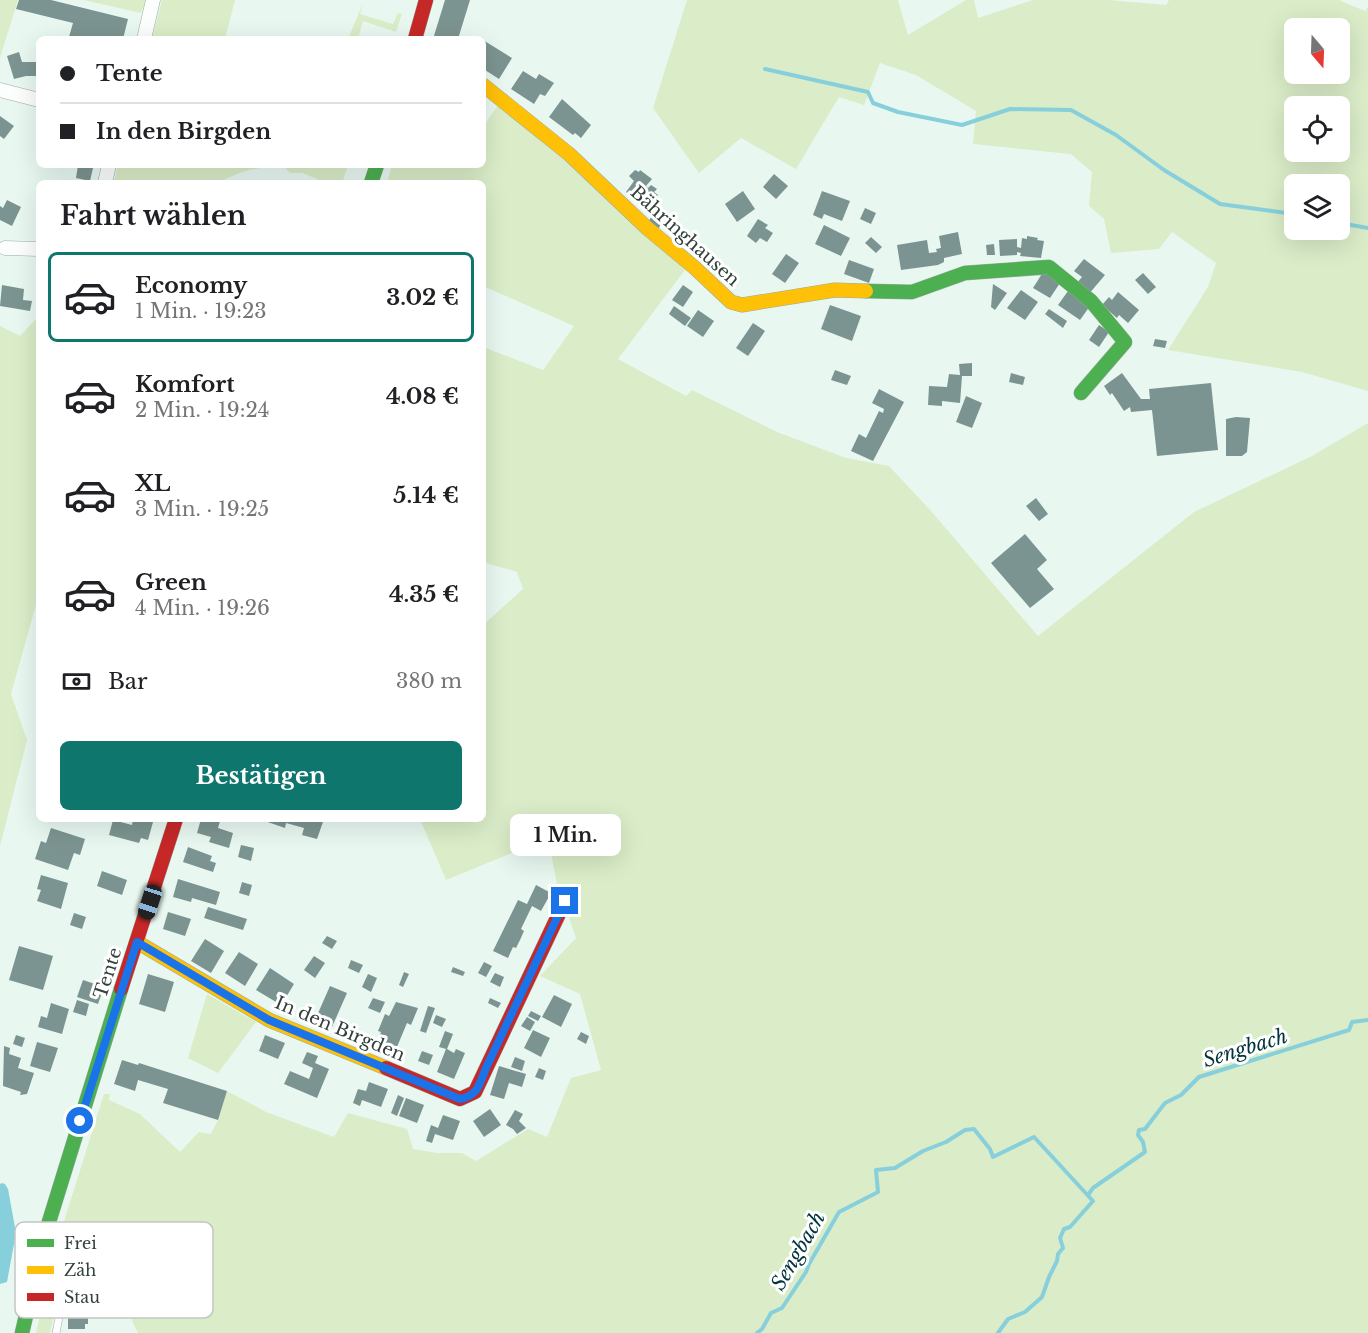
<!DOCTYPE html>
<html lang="de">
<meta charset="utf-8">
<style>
body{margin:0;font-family:"Libre Baskerville",serif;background:#f2f2f2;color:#202124;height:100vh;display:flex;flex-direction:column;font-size:22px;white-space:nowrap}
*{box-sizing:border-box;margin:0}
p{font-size:20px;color:#757577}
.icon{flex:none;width:33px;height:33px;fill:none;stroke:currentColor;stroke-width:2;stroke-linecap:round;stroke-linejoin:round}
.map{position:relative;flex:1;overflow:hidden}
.side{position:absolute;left:36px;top:180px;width:450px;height:642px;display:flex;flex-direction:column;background:#fff;border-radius:9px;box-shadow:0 6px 24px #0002}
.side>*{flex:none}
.guide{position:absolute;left:36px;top:36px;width:450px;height:132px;border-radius:9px;box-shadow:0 6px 24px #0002;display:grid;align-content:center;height:132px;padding:0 24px;background:#fff}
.needle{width:39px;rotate:161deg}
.tools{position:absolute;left:1284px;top:18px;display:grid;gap:12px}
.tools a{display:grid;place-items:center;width:66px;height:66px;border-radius:9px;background:#fff;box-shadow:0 6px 24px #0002;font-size:30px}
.end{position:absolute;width:27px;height:27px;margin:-14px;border:8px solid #1a73e8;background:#fff;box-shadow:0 0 0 3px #fff}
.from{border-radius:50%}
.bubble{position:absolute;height:42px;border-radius:9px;background:#fff;box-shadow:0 6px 24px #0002;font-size:20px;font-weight:700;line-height:42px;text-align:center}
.car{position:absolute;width:18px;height:36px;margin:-18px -9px;border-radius:8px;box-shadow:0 0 4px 2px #0007;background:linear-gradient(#222 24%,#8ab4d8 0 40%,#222 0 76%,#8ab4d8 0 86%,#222 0)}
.guide b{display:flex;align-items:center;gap:21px;height:57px;font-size:22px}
.guide b+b{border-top:2px solid #e0e0e0}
.guide i{width:15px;height:15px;background:#202124}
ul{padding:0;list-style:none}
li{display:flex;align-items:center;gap:18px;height:90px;margin:0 12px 9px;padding:0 12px;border:3px solid transparent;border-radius:9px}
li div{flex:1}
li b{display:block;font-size:22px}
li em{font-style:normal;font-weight:700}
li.selected{border-color:#0f766e}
li>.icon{width:54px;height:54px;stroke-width:1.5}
h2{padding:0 24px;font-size:27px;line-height:72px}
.pay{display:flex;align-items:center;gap:15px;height:66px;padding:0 24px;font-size:22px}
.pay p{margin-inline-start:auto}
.action{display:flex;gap:12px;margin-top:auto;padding:12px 24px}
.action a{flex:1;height:69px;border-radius:9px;background:#0f766e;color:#fff;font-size:24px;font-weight:700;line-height:69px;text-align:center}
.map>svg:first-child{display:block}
.green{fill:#daecc8;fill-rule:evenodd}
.water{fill:#87d0db}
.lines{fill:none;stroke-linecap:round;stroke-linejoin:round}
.stream{stroke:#87d0db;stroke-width:4}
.building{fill:#7c9491}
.lane-casing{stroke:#9caaa4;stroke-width:8}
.street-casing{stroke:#9caaa4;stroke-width:15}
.fast-casing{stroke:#9caaa4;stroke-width:15}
.slow-casing{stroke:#9caaa4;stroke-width:15}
.jam-casing{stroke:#9caaa4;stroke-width:15}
.lane{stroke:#fcfefd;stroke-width:7}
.street{stroke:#fcfefd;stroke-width:14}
.fast{stroke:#4caf50;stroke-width:14}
.slow{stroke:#ffc107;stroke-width:14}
.jam{stroke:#c62828;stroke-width:14}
.route{stroke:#1a73e8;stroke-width:8}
.labels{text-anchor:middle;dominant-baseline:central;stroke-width:6;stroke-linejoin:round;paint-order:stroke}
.street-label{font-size:18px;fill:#32413b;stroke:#fff}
.water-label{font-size:20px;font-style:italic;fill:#03343c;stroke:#fff}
.key{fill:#fff;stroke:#c2c6c4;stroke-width:1.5}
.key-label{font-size:16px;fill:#32413b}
</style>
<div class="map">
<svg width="1368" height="1333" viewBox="0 0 1368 1333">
<rect width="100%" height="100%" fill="#e8f8f1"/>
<g class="green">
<path d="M0 0H18L0 58Z"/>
<path d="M84 0H146L141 13Z"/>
<path d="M162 0H235L225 38 227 39H152Z"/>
<path d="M687 0H898L908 35 966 0H974L978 18 1033 0H1108L1166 5 1169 0H1339L1365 11 1368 7V391L1302 372 1168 350 1208 287 1216 263 1172 232 1159 249 1111 253 1104 219 1089 206 1092 172 1071 154 973 144 976 111 916 75 880 63 864 105 839 97 796 169 741 138 699 173 653 108ZM1294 28H1340V74H1294ZM1294 106H1340V152H1294ZM1340 184V230H1294V184Z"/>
<path d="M363 3 360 14 393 24 398 13 402 14 396 32 363 21 358 39H348Z"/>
<path d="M498 105 562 155 685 270 618 359 686 396 692 390 777 432 846 458 889 466 931 511 1038 636 1194 512 1312 456 1368 423V1333H138L130 1316 90 1303 72 1300 68 1297 67 1266 60 1234 104 1094H110L109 1100 140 1114 180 1152 199 1132 211 1134 218 1120 227 1091 266 1112 334 1137 348 1113 407 1129 413 1149 437 1153H462L476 1161 528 1129 547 1137 571 1078 601 1070 580 994 540 976 576 938 557 884 548 838 446 880 420 819H483V625L523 589 517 572 483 562V347L543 370 574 326 483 286V183H387L392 165H483V127Z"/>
<path d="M118 165H276L245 171 215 183H114Z"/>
<path d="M283 165H348L342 183H326L303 173H290Z"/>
<path d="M39 316V594L11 694 27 740 0 846V326L20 336Z"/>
<path d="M207 994 256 1022 218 1073 188 1058Z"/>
<path d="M52 1267C65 1279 53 1316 50 1333H36Z"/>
</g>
<path class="water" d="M2 1183 5 1184 8 1189 16 1233 7 1282 0 1284V1184Z"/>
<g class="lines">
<g class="stream">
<path d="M765 69 868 92 873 103 898 112 962 125 1010 109 1071 110 1116 135 1164 170 1220 204 1294 214"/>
<path d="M1340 223 1368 228"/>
<path d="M1088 1195 1093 1188 1145 1152 1143 1142 1138 1135 1139 1130 1145 1129 1165 1103 1181 1095 1199 1077 1349 1030 1352 1022 1368 1020"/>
<path d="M757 1333 762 1329 771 1313 782 1308 806 1272 809 1264 839 1212 878 1192 876 1170 895 1168 923 1151 946 1142 965 1130 974 1129 990 1149 993 1157 1034 1137 1093 1201 1070 1227 1064 1229 1060 1238 1063 1248 1058 1254 1057 1261 1049 1277 1042 1297 1025 1312 1008 1319 998 1333"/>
</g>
</g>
<g class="building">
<path d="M19 0H51L128 19 123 39 69 37 73 23 16 9Z"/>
<path d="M445 0H470L458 39H433Z"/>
<path d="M483 40 512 58 499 79 485 70 483 72Z"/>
<path d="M19 52 22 62H39V76H26L14 79 7 56Z"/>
<path d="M523 71 536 79 539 74 554 83 545 96 540 94 534 104 511 89Z"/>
<path d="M562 99 591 125 581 138 575 133 573 135 549 117Z"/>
<path d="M0 116 14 126 4 139 0 136Z"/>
<path d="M78 165 93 168 90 181 76 178Z"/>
<path d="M635 170 639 172 640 170 652 179 646 186 648 188 651 185 657 189 654 192 658 195 646 210 626 192 634 181 629 176Z"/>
<path d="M774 174 788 186 776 199 763 187Z"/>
<path d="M743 191 755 209 737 222 725 204Z"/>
<path d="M822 191 850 201 842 221 824 214 822 219 813 215Z"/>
<path d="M7 200 21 207 12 226 0 220V206L3 208Z"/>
<path d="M865 208 876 213 871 224 860 219Z"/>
<path d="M655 209 665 214 659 228 648 223Z"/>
<path d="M758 219 768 225 765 228 773 233 767 242 760 238 756 243 747 236Z"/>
<path d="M824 225 850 238 841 256 815 244Z"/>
<path d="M958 232 962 254 944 258V262L938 265 901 270 897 245 927 240 929 253 937 252 936 249 941 248 939 236Z"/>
<path d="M1027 236 1038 238 1037 240 1044 241 1041 258 1020 256 1021 253 1017 252V255L1000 256 999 240 1017 239V247L1021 248 1022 238 1027 239Z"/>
<path d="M871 237 882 247 876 253 865 243Z"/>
<path d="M994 244 995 255H987L986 245Z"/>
<path d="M786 254 799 263 785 283 772 274Z"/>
<path d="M1084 259 1105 275 1088 295 1076 284 1082 277 1074 271Z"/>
<path d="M849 260 874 269 869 283 844 274Z"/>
<path d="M1045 269 1062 280 1050 298 1033 288Z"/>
<path d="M1143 273 1156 287 1148 294 1135 280Z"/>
<path d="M993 284 1007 293 995 310 991 307Z"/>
<path d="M2 285 24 289 23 300 32 301 30 311 0 306Z"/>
<path d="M683 285 693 292 683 307 672 300Z"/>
<path d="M1021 290 1038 302 1025 320 1007 308Z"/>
<path d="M1068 291 1090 306 1080 320 1058 305Z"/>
<path d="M1118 292 1139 310 1128 323 1119 315 1117 318 1102 305 1109 297 1112 300Z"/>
<path d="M830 305 861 316 852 341 821 329Z"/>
<path d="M674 306 691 318 685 326 669 314Z"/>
<path d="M1049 309 1067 321 1063 328 1045 314Z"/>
<path d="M698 310 714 321 703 337 687 326Z"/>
<path d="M753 323 765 331 748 356 736 348Z"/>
<path d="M1099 325 1109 332 1099 347 1089 340Z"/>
<path d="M1155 339 1167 341 1165 348 1153 346Z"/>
<path d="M972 363V376H962L960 403 942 401V406L928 405 929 386 947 387 949 374 960 375 959 364Z"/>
<path d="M835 370 851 376 847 385 831 380Z"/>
<path d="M1011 373 1025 377 1023 385 1009 382Z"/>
<path d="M1122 373 1141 399H1150L1149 389 1211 383 1218 450 1157 456 1152 410 1131 412 1130 407 1124 411 1112 393 1110 395 1104 386Z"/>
<path d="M879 389 904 402 873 461 851 451 859 434 866 438 879 411 883 413 884 409 872 403Z"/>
<path d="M966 396 982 403 972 428 956 422Z"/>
<path d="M1236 417 1250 418 1247 452 1242 456H1226V419Z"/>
<path d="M1036 498 1048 514 1039 521 1026 506Z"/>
<path d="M1025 534 1047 560 1037 569 1054 589 1030 608 991 563Z"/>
<path d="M133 819 153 822 148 840 141 838 139 843 109 835 113 820 132 825Z"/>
<path d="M201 819 220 821 218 828 233 833 229 848 209 842 211 837 197 833Z"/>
<path d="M259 819H324L317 839 302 835 304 828 286 823 285 828Z"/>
<path d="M51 828 85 839 80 855 74 853 68 870 35 859 41 841 46 843Z"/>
<path d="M241 845 254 848 251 861 238 857Z"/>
<path d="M188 847 212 856 210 861 216 863 213 872 183 862Z"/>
<path d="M102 871 127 880 122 895 97 886Z"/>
<path d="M41 875 68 883 61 909 37 901 41 890 37 889Z"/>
<path d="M178 879 220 892 216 905 192 898 191 902 173 897Z"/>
<path d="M242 882 252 885 249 896 239 893Z"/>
<path d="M536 885 551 893 541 911 532 906 521 929 524 931 520 940 516 948 513 947 508 958 493 951 518 900 527 904Z"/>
<path d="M208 907 247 919 243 930 204 918Z"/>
<path d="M168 912 191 919 185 936 163 929Z"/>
<path d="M74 913 86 917 82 929 70 925Z"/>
<path d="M327 936 337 941 332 949 322 943Z"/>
<path d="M205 939 224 951 211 973 191 961Z"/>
<path d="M19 946 53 956 43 990 9 980Z"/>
<path d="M239 952 258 964 245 986 225 973Z"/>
<path d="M314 956 325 963 315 978 304 970Z"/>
<path d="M351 960 363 965 359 973 348 968Z"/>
<path d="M484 962 492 966 486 977 478 973Z"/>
<path d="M453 967 465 972 463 976 451 972Z"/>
<path d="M270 968 294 984 285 999 280 996 276 1002 256 990Z"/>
<path d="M404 972 409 974 403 987 399 985Z"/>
<path d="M495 973 504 977 500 987 490 982Z"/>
<path d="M148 974 174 982 165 1012 139 1004Z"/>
<path d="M368 974 377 978 371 992 362 987Z"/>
<path d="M83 980 104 987 98 1004 77 997Z"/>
<path d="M330 986 347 993 332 1027 315 1020Z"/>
<path d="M554 995 572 1004 561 1027 542 1017Z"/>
<path d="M373 998 385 1002 380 1013 368 1008Z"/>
<path d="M490 998 501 1003 498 1008 488 1003Z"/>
<path d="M77 1000 89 1004 86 1016 73 1012Z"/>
<path d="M396 1002 418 1008 411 1025 407 1023 394 1054 375 1047 381 1032 378 1031 385 1014 389 1016Z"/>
<path d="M51 1003 69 1009 62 1034 38 1027 41 1016 47 1018Z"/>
<path d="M428 1006 435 1008 426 1033 420 1031Z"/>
<path d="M531 1011 541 1016 538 1021 528 1016Z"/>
<path d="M436 1015 446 1019 442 1027 433 1023Z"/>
<path d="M527 1017 535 1022 530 1031 521 1026Z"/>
<path d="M533 1030 550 1038 541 1057 524 1048Z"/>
<path d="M445 1031 453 1034 447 1049 454 1053 456 1049 465 1053 454 1079 437 1072 446 1049 439 1047Z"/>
<path d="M581 1032 589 1036 586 1044 577 1039Z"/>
<path d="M16 1035 25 1038 22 1047 13 1044Z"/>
<path d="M265 1035 285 1043 278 1059 259 1051Z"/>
<path d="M37 1042 58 1048 50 1072 30 1066Z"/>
<path d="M4 1046 10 1048 9 1054 21 1058 18 1068 34 1073 27 1094 20 1095 21 1092 3 1086Z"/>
<path d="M422 1051 433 1055 429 1065 418 1061Z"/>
<path d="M307 1052 318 1056 315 1063 329 1069 317 1098 284 1084 290 1071 309 1079 313 1068 302 1063Z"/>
<path d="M515 1057 525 1061 522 1071 511 1067Z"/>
<path d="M122 1060 138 1065 139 1063 227 1091 218 1120 163 1103 168 1089 138 1080 135 1091 114 1084Z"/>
<path d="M499 1066 526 1074 522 1087 509 1083 504 1099 490 1095Z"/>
<path d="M539 1068 546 1071 543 1080 535 1077Z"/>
<path d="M369 1082 388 1089 381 1107 362 1100 360 1106 353 1103 358 1089 366 1091Z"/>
<path d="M398 1095 404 1098 397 1116 391 1113Z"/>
<path d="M406 1098 424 1105 417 1123 399 1116Z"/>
<path d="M490 1109 501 1125 484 1137 473 1121Z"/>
<path d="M515 1110 523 1114 519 1121 526 1128 517 1134 513 1129 506 1125Z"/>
<path d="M443 1115 460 1121 453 1140 435 1134 432 1143 426 1141 431 1125 438 1128Z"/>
<path d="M68 1309H88V1324H85V1329H68Z"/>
</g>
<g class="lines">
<g class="lane-casing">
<path id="lane" d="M47 1243C70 1275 63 1296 56 1333"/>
</g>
<g class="street-casing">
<g id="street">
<path d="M144 39 153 0"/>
<path d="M0 90 39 100"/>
<path d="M105 183 109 165"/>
<path d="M5 248 39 249"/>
</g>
</g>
<g class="fast-casing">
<g id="fast">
<path d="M371 183 377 165"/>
<path d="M866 291 912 292 965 273 1049 267 1091 301 1125 342 1081 393"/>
<path d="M22 1333 44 1238 121 989"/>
</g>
</g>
<g class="slow-casing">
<g id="slow">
<path d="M483 85 569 154 647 228 695 268 731 302 742 305 835 290 866 291"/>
<path d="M137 942 269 1020 386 1068"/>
</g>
</g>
<g class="jam-casing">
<g id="jam">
<path d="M415 39 426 0"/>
<path d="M121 989 176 819"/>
<path d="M386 1068 460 1099 475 1092 565 901"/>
</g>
</g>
<use href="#lane" class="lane"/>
<use href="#street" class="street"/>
<use href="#fast" class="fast"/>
<use href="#slow" class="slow"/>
<use href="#jam" class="jam"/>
</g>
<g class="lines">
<path class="route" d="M80 1121 137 942 269 1020 460 1099C478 1096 480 1083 486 1068L565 901"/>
</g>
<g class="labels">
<g class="street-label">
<text transform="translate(685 236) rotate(42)">Bähringhausen</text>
<text transform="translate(108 973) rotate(-72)">Tente</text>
<text transform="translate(340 1029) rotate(23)">In den Birgden</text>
</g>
<g class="water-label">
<text transform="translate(1245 1048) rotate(-17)">Sengbach</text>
<text transform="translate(798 1251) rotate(-60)">Sengbach</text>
</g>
</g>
<rect x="15" y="1222" width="198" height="96" rx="9" class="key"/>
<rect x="27" y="1239" width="27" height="8" fill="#4caf50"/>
<rect x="27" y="1266" width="27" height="8" fill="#ffc107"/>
<rect x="27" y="1293" width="27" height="8" fill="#c62828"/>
<g class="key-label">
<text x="64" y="1249">Frei</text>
<text x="64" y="1276">Zäh</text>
<text x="64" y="1303">Stau</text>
</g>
</svg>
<div class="tools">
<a><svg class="needle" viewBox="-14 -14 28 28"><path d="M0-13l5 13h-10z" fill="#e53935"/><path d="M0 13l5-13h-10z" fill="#757577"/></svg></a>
<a><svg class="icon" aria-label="locate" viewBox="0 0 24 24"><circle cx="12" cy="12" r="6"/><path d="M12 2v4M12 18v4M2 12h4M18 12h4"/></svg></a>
<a><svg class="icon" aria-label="layers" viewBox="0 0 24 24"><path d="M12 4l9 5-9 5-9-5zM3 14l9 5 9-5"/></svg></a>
</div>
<i class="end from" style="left:80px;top:1121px"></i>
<i class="end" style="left:565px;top:901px"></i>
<div class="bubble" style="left:510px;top:814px;width:111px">1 Min.</div>
<i class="car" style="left:150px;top:902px;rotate:198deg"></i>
<div class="guide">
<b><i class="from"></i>Tente</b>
<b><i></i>In den Birgden</b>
</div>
<section class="side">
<h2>Fahrt wählen</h2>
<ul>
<li class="selected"><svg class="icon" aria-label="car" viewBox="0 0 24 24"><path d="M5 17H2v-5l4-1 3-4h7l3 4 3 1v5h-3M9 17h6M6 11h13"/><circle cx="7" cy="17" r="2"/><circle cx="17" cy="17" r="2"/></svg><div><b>Economy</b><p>1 Min. · 19:23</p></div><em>3.02 €</em></li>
<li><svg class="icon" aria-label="car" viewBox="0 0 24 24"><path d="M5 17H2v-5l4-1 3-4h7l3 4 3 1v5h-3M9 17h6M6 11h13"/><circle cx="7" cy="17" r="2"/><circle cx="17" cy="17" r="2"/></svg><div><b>Komfort</b><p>2 Min. · 19:24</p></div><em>4.08 €</em></li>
<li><svg class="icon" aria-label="car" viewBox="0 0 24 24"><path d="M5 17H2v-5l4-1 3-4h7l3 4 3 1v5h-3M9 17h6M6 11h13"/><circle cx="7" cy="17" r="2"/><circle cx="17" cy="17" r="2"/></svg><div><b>XL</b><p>3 Min. · 19:25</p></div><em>5.14 €</em></li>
<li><svg class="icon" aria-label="car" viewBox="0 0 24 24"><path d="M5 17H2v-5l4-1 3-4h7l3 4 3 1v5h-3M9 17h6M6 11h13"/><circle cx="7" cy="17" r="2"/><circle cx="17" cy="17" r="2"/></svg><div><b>Green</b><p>4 Min. · 19:26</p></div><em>4.35 €</em></li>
</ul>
<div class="pay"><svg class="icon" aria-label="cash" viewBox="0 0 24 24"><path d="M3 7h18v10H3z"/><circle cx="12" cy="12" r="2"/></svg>Bar<p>380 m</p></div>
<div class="action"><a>Bestätigen</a></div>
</section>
</div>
